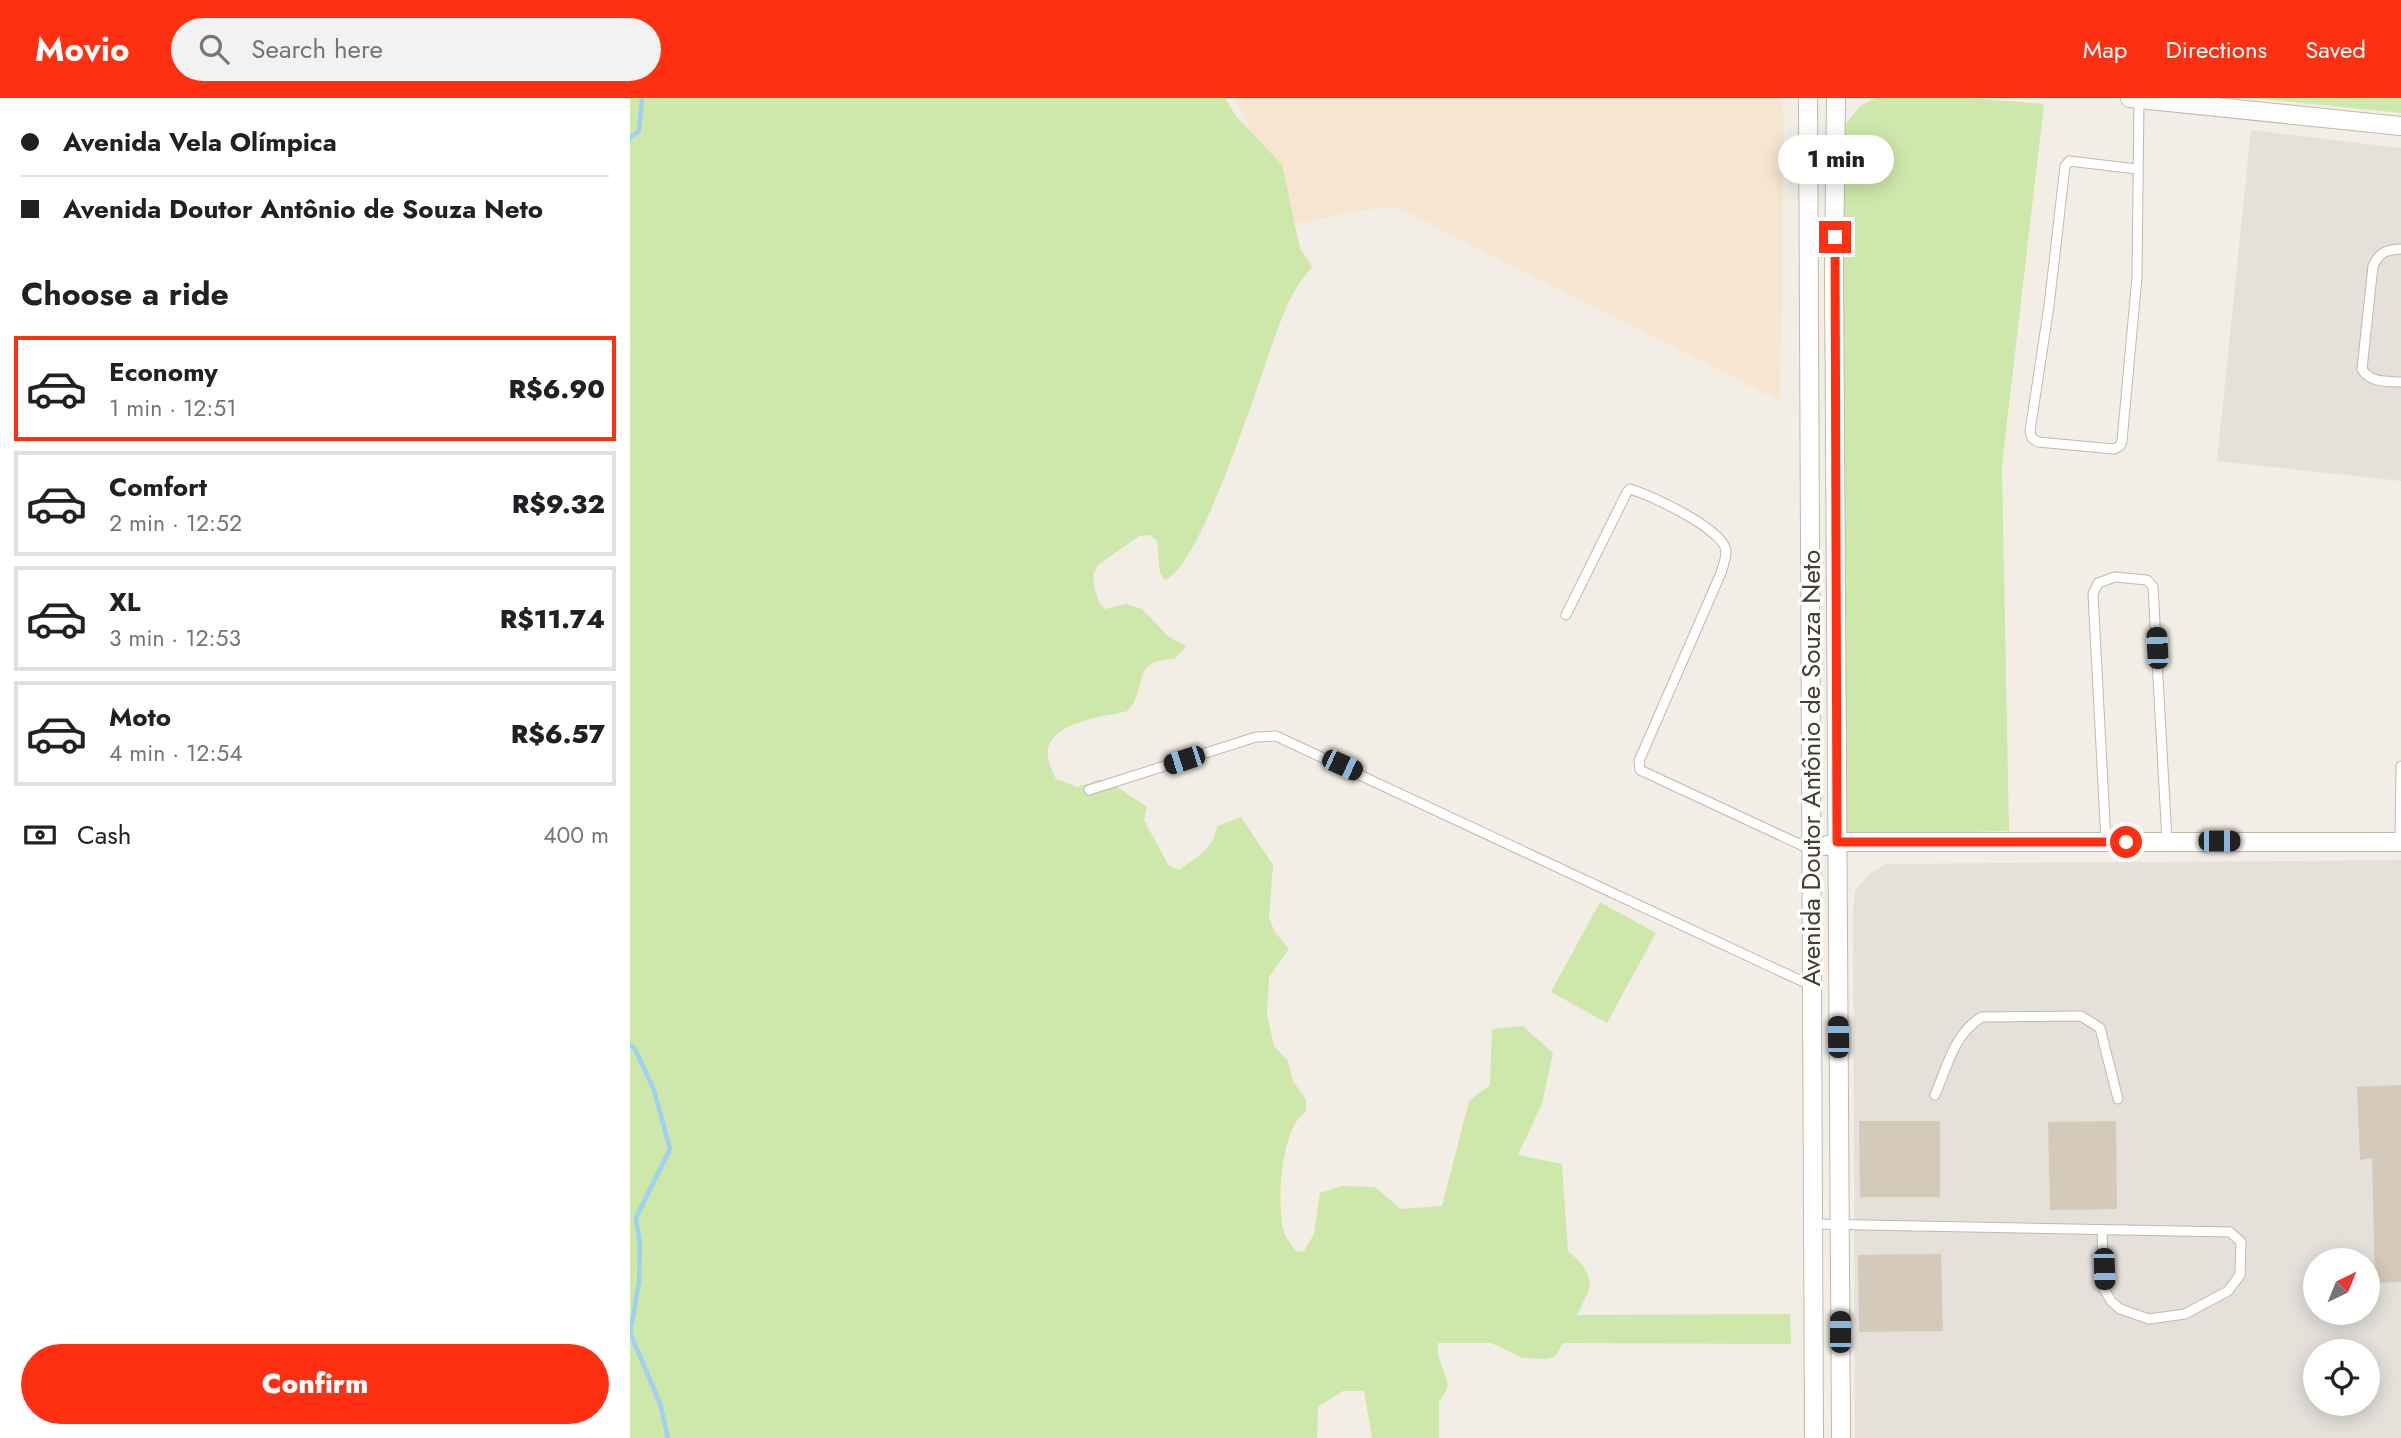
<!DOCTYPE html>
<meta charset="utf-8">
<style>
body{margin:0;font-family:Jost,sans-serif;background:#f2f2f2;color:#202124;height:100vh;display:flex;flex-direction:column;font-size:26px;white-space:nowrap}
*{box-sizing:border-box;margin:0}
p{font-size:23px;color:#757577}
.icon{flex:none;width:38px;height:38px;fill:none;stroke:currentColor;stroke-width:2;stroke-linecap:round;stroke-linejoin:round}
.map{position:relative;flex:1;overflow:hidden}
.sheet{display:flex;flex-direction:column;background:#fff;width:630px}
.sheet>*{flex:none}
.hud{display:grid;align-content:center;height:154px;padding:0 21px;background:#fff}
.needle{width:46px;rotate:43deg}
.buttons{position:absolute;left:1673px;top:1150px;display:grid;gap:14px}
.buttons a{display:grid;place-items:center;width:77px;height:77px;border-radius:50%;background:#fff;box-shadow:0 4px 18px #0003;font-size:35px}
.end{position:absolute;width:32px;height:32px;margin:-16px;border:9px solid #fe3011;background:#fff;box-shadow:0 0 0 4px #fff}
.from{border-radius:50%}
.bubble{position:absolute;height:49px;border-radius:24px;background:#fff;box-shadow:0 4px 18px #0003;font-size:23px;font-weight:800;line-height:49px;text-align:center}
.car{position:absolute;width:21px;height:42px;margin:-21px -10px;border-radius:9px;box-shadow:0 0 5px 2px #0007;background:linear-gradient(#222 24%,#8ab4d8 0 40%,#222 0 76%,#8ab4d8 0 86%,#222 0)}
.hud b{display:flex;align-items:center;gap:24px;height:66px;font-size:26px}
.hud b+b{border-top:2px solid #e0e0e0}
.hud i{width:18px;height:18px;background:#202124}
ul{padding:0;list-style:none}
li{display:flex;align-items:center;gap:21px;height:105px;margin:0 14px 10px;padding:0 7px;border:4px solid #e0e0e0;border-radius:0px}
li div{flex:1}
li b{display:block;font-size:26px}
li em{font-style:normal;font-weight:800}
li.selected{border-color:#fe3011}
li>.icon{width:63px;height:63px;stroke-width:1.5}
h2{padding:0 21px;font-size:32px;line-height:84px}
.pay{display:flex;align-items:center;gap:18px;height:77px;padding:0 21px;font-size:26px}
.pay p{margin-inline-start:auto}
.cta{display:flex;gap:14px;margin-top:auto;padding:14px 21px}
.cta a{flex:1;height:80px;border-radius:42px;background:#fe3011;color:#fff;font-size:28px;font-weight:800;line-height:80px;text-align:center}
header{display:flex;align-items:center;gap:42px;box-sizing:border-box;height:98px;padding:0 35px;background:#fe3011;color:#fff}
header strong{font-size:33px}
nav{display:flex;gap:38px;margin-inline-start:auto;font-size:24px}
.search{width:490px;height:63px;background:#f2f2f2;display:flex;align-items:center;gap:18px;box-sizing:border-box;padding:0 24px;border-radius:38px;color:#757577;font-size:26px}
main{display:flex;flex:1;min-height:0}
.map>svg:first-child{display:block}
.commercial{fill:#f6e5cf}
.industrial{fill:#e5e0da;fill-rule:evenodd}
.green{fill:#cee8ac}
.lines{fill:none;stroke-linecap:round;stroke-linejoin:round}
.stream{stroke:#9fd1f1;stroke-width:4.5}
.building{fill:#d5caba}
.lane-casing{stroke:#c1b9aa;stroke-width:11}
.street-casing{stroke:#c1b9aa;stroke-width:20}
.lane{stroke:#fff;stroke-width:9}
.street{stroke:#fff;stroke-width:18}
.route{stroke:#fe3011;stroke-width:9}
.labels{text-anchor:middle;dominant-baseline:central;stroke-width:7;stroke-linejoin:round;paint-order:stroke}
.street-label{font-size:26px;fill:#453e34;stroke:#fff}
</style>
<header>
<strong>Movio</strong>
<div class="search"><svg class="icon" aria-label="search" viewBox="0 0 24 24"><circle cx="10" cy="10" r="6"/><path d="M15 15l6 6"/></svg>Search here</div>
<nav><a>Map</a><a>Directions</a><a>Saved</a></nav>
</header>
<main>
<section class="sheet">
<div class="hud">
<b><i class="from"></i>Avenida Vela Olímpica</b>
<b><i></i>Avenida Doutor Antônio de Souza Neto</b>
</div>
<h2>Choose a ride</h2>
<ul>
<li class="selected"><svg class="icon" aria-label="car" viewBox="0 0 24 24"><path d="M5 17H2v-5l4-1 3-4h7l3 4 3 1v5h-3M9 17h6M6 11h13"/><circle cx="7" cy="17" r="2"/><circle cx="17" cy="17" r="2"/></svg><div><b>Economy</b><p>1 min · 12:51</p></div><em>R$6.90</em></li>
<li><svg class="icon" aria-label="car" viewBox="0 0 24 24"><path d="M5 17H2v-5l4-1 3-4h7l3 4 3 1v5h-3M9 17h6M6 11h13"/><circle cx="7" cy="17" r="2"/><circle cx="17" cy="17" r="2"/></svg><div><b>Comfort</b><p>2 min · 12:52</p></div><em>R$9.32</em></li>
<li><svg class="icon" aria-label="car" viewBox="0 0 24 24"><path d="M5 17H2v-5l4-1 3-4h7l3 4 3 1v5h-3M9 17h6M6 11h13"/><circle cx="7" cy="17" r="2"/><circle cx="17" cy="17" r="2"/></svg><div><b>XL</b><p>3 min · 12:53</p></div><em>R$11.74</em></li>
<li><svg class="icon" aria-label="car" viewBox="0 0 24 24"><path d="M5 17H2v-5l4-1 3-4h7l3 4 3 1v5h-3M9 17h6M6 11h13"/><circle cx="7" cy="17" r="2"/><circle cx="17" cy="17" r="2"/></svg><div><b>Moto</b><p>4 min · 12:54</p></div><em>R$6.57</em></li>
</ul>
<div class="pay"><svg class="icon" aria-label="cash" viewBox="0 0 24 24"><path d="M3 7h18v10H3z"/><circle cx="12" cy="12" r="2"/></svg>Cash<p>400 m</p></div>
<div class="cta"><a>Confirm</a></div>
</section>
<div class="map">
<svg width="1771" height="1340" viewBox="0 0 1771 1340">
<rect width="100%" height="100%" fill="#f3eee5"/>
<path class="commercial" d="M605 0H1148L1154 15 1150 303 766 109 732 112 665 126Z"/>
<g class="industrial">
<path d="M1621 32 1771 50V383L1587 363Z"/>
<path d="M1771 762V1340H1225L1223 815 1225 793 1238 777 1255 766ZM1685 1162H1738V1214H1685ZM1685 1253H1738V1306H1685Z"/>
</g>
<g class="green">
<path d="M0 0H595L606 18 652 67 670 150 682 169C669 184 659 201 652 220 633 267 574 466 535 482L530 475 527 443 519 437 509 438 468 467 463 477 465 493 470 506 475 511 496 506 512 511 539 539 557 548 544 561C500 562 518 590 498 613 473 619 413 624 418 660 419 666 423 674 426 681L447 689 469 682 489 690 517 709 514 722 539 768 549 772C565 760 585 750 587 728L611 719 643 767 639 820 645 834 659 851 639 879 637 916 644 948 658 963 663 983 676 1002V1014C651 1028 647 1104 653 1130 655 1139 661 1146 666 1154L674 1153 684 1136 690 1095 712 1088 745 1089 771 1111 812 1108 839 1003 860 987 862 931 893 928 923 955 912 1006 888 1057 932 1066 938 1154C949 1160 963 1177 959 1191 956 1200 951 1208 947 1217L1160 1216 1161 1246 933 1245 925 1259 914 1261 892 1260 861 1245H808C807 1268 816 1269 818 1289L809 1304V1340H742L734 1293H713L688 1309 687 1340H0Z"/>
<path d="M1246 0H1342L1414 6 1372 367 1379 733 1213 737 1214 28 1230 8Z"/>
<path d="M1624 0H1771V15Z"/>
<path d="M970 804 1026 835 977 925 921 894Z"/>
</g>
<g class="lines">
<g class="stream">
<path d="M0 40 9 33 12 0"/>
<path d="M0 947 5 951 24 992 40 1051 6 1120 10 1146 9 1184 0 1235 30 1305 38 1340"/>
</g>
</g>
<g class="building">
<path d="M1771 987V1184L1745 1185 1742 1060 1730 1062 1727 989Z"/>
<path d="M1229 1023H1310V1099H1230Z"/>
<path d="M1486 1023 1487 1111 1420 1112 1418 1024Z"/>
<path d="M1311 1156 1313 1233 1229 1234 1228 1157Z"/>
</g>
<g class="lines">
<g class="lane-casing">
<g id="lane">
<path d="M1507 71 1439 63 1435 68 1419 208 1400 333 1402 340 1408 344 1484 351 1490 348 1492 343 1507 179 1509 1"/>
<path d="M1771 151C1755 152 1750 154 1743 168L1732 271C1740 285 1756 283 1771 284"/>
<path d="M936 517 997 394 1000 391C1021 397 1095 432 1096 453 1096 460 1093 469 1091 475L1009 663 1010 672 1182 752"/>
<path d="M459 692 626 639 646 638 1180 887"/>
<path d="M1476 744 1463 496 1468 485 1485 479 1517 482 1523 489 1537 743"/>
<path d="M1770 744 1771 668"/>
<path d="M1305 997C1317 969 1325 934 1352 919L1451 918 1470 930 1488 1001"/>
<path d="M1184 1126 1600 1134 1611 1144 1610 1177 1598 1193 1555 1216 1519 1221 1490 1211 1481 1203 1474 1191 1472 1132"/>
</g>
</g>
<g class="street-casing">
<g id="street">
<path d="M1178 0 1184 1340"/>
<path d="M1206 0 1204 167 1211 1340"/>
<path d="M1500 0 1771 28"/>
<path d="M1195 748 1207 744H1771"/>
</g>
</g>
<use href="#lane" class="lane"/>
<use href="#street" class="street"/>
</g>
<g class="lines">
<path class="route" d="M1205 139 1207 744H1496"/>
</g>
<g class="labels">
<g class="street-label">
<text transform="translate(1181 670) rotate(-90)">Avenida Doutor Antônio de Souza Neto</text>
</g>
</g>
</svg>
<div class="buttons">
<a><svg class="needle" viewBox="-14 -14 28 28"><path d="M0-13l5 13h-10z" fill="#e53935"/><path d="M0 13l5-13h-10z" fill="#757577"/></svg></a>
<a><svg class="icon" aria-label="locate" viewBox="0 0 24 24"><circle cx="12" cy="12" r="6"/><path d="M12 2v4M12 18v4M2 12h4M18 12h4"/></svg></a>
</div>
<i class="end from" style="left:1496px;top:744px"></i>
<i class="end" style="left:1205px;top:139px"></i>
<div class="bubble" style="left:1148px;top:37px;width:116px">1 min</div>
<i class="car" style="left:1527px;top:550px;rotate:357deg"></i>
<i class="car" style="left:554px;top:662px;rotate:252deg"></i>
<i class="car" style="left:712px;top:667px;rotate:115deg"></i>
<i class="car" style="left:1589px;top:743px;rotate:90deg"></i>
<i class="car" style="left:1208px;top:939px;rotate:359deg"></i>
<i class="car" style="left:1474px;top:1171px;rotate:178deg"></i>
<i class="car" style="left:1210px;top:1234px;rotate:0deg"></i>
</div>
</main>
